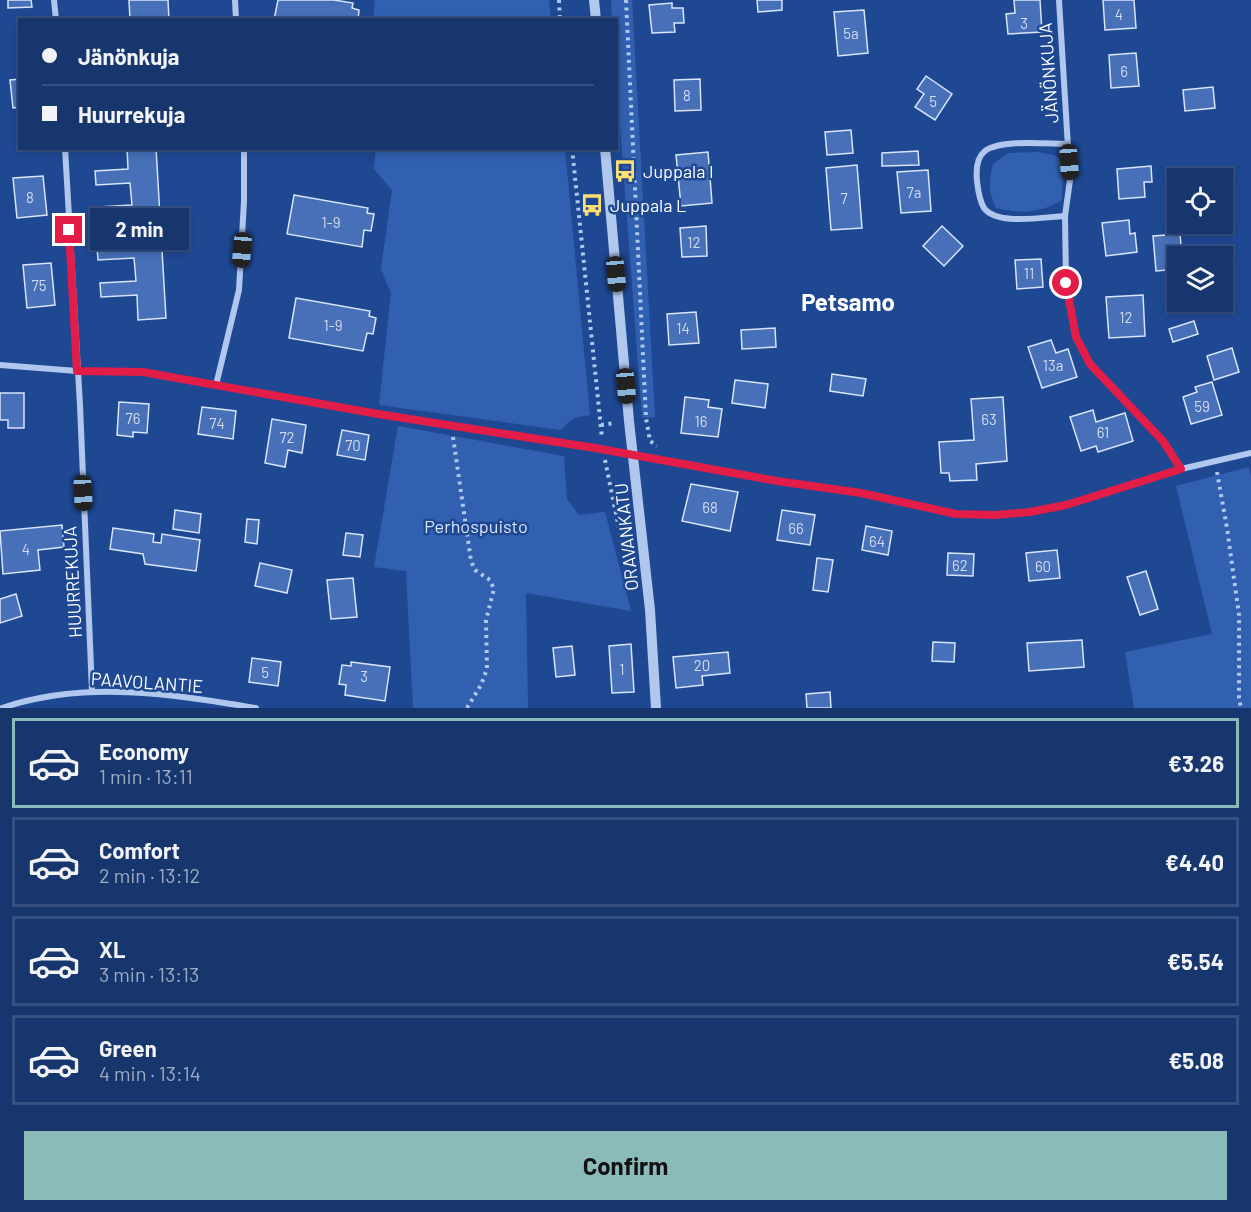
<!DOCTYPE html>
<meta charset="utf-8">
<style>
body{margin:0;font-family:Barlow,sans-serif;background:#244176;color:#f1f3f6;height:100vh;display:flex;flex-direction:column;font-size:22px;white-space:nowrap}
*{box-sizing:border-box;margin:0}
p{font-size:20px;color:#9eabc2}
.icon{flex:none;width:33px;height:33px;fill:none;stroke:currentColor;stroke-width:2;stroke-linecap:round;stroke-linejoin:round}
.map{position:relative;height:708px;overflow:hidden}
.drawer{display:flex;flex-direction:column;background:#17366e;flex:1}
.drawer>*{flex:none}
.top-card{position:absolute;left:18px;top:18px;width:600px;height:132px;border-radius:0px;box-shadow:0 3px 9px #0003,0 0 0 2px #365081;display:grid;align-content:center;height:132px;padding:0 24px;background:#17366e}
.buttons{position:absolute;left:1167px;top:168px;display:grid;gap:12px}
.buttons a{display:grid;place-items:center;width:66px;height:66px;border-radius:0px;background:#17366e;box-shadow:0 3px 9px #0003,0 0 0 2px #365081;font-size:30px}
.end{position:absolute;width:27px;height:27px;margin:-14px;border:8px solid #e11d48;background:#fff;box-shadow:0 0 0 3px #fff}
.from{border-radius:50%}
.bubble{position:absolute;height:42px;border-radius:0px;background:#17366e;box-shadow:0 3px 9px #0003,0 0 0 2px #365081;font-size:20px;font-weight:700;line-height:42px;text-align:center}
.car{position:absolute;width:18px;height:36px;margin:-18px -9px;border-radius:8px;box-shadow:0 0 4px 2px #0007;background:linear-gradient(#222 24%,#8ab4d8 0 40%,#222 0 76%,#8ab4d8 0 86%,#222 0)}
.top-card b{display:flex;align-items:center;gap:21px;height:57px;font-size:22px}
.top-card b+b{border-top:2px solid #365081}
.top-card i{width:15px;height:15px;background:#f1f3f6}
ul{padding:10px 0 0;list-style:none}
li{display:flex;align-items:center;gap:18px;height:90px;margin:0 12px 9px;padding:0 12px;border:3px solid #365081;border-radius:0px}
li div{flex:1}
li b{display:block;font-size:22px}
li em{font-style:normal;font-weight:700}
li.selected{border-color:#8bbbb9}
li>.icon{width:54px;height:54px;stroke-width:1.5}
.action{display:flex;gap:12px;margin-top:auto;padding:12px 24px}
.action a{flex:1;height:69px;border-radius:0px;background:#8bbbb9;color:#111;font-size:24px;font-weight:700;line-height:69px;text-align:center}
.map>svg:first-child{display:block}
.green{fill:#3260b1}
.building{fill:#4770b9;stroke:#d7e4fa;stroke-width:1.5}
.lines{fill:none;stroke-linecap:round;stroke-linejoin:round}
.path{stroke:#b0c7ee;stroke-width:4;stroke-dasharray:3 4.5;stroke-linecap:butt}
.minor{stroke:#b0c7ee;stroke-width:6}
.tertiary{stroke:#b0c7ee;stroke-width:10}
.route{stroke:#e11d48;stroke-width:8}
.labels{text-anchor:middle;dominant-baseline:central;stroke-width:5;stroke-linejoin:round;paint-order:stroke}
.number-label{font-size:15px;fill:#d1dbee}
.street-label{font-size:18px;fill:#fff;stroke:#1f4893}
.poi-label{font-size:18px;fill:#fff;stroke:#1f4893;text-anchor:start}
.park-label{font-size:18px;fill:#d7e4fa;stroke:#1f4893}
.district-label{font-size:24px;font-weight:bold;fill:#fff;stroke:#1f4893}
</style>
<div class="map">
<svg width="1251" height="708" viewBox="0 0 1251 708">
<rect width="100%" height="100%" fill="#1f4893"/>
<g class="green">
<path d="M375 0H549L551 19H373Z"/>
<path d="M611 0H632L655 417 642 418 617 85 616 20 612 19Z"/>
<path d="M376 149H565L590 415 574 418 560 430 379 405 391 293 381 269 392 190 374 169Z"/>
<path d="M1037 152 1054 155 1063 161 1062 200C1041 213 1020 214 996 208 988 192 989 180 993 164L1008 153Z"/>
<path d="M398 426 564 456 567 499 579 515 605 512 631 611 526 593 528 708H413L406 571 374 567Z"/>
<path d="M1249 467 1251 477V708H1134L1125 652 1212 634 1176 486Z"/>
</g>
<g class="building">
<path d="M8 0H31L32 7 8 8Z"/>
<path d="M129 0H168L169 20H130Z"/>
<path d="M278 0H334L353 3 352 8 359 10 358 20H274Z"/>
<path d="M757 0H782V10L758 12Z"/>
<path d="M1014 0H1040L1042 32 1008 34 1006 14 1015 13Z"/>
<path d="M1103 0H1134L1136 28 1105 30Z"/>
<path d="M672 3V8H683L684 23H674L675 32 652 33 649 5Z"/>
<path d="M864 10 868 53 838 56 834 12Z"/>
<path d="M1136 53 1139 86 1111 88 1109 55Z"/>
<path d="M926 76 952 94 935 120 915 107 924 94 917 89Z"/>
<path d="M20 79V107L13 108 10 80Z"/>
<path d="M700 79 701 110 675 111 674 80Z"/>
<path d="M1213 87 1215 108 1185 111 1183 90Z"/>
<path d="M851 130 853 153 827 155 825 132Z"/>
<path d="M127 148H156L166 318 138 320 137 295 101 297 100 283 136 281 134 258 98 260 97 247 134 245 133 221 99 223 98 207 132 205 130 183 96 185 95 171 128 169Z"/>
<path d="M918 151 919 165 882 166V153Z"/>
<path d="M708 152 712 203 681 206 676 155Z"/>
<path d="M857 165 862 228 831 230 826 168Z"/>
<path d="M1151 166 1152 182H1144L1145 197 1119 199 1117 169Z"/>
<path d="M928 170 931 211 901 213 897 172Z"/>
<path d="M43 176 47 215 17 218 13 178Z"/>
<path d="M294 195 368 208 367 213 374 214 371 231 364 230 362 247 287 234Z"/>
<path d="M1129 220 1130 234 1135 233 1137 252 1106 256 1102 223Z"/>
<path d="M706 226 707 256 682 257 680 228Z"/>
<path d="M942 226 963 246 944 266 923 246Z"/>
<path d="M1180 234 1182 256H1178V269L1156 271 1153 236Z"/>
<path d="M1041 259 1043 287 1017 289 1015 260Z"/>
<path d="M51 263 55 305 27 308 23 265Z"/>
<path d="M1143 295 1145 336 1109 338 1106 297Z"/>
<path d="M296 298 370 311 369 316 376 318 373 334 367 333 363 351 289 338Z"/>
<path d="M696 312 699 343 669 345 667 314Z"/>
<path d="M1194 321 1198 334 1173 342 1169 329Z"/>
<path d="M775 328 776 347 742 349 741 330Z"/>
<path d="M1051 340 1056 353 1068 349 1077 377 1042 388 1028 347Z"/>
<path d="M1232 348 1239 372 1214 380 1207 356Z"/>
<path d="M832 374 866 379 863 396 830 391Z"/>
<path d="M735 380 768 384 765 408 732 403Z"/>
<path d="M1212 382 1222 415 1191 424 1183 397 1197 392 1195 387Z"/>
<path d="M0 393H24V428H8V420H0Z"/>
<path d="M685 397 709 400 708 407 722 409 718 437 681 433Z"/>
<path d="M1003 397 1007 461 976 464 977 480 950 481 949 473H941L939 442 974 440 971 399Z"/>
<path d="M119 402 149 404 147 433 133 432V437L117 435Z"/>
<path d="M202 407 236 411 233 439 198 434Z"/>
<path d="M1093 410 1096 422 1125 413 1133 441 1098 452 1096 446 1081 451 1070 417Z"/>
<path d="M272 419 306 425 302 453 288 450 285 467 265 463Z"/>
<path d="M342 430 369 435 365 460 337 455Z"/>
<path d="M691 484 738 492 730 531 682 521Z"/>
<path d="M175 510 201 514 199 533 173 529Z"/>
<path d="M782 510 815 515 810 545 777 540Z"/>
<path d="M247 519 259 520 257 544 245 542Z"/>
<path d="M62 525 64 547 38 550 40 570 3 574 0 531Z"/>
<path d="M866 526 892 531 888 555 862 550Z"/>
<path d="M113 528 154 534 153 542 161 543 162 534 200 540 196 571 145 564 143 554 110 549Z"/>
<path d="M346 533 363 535 360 557 343 555Z"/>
<path d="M1057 550 1060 578 1029 581 1026 553Z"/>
<path d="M948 553 974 554 973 576 947 575Z"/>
<path d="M817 558 833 560 828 592 813 590Z"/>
<path d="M260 563 292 570 287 593 255 586Z"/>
<path d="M1146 571 1158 609 1140 615 1127 577Z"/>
<path d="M353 578 357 617 331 619 327 580Z"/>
<path d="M16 594 22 616 0 623V599Z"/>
<path d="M1082 640 1084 667 1029 671 1027 643Z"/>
<path d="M933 642 955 643 954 662 932 661Z"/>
<path d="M631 644 634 692 612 693 609 646Z"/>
<path d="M572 646 575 675 556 677 553 648Z"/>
<path d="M728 652 730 673 702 676 703 685 676 688 673 657Z"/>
<path d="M252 658 281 662 278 686 249 682Z"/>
<path d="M351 662 390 667 385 701 345 695 346 685 339 684 342 665 351 666Z"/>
<path d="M830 692 831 708H807L806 694Z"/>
</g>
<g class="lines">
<g class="path">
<path d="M559 0 560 20"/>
<path d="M626 0 646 418 650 441 657 446"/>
<path d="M572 148 602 438"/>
<path d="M601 425 615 423"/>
<path d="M453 437 471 561 475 570 490 580 494 589 486 620 487 669 481 685 467 708"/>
<path d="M605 460 630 582"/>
<path d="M1217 472 1227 528 1239 615V698L1241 708"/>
</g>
<g class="minor">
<path d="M54 0 56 20"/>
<path d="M235 0 236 20"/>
<path d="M1059 0 1070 180 1065 216 1066 283 1076 337 1090 364 1163 441 1181 469"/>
<path d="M65 148 80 405 92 691"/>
<path d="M1065 216C1045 217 997 226 984 208 979 200 978 190 977 181 976 171 976 158 985 151 1001 139 1048 144 1068 144"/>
<path d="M0 365 77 371 143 372 378 414 595 448 777 481 861 493 956 514 995 515 1030 512 1066 505 1181 469 1251 453"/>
<path d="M216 385 239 290 244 201V148"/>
<path d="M2 708C85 680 172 694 256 708"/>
</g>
<g class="tertiary">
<path d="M594 0 596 20"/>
<path d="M605 148 629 421 650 610 656 708"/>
</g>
</g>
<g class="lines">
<path class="route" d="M69 230 77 371 143 372 378 414 595 448 777 481 861 493 956 514 996 515 1030 512 1066 505 1181 469 1163 441 1090 364 1076 337 1066 283"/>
</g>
<defs>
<g id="bus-bare" transform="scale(1.8)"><path d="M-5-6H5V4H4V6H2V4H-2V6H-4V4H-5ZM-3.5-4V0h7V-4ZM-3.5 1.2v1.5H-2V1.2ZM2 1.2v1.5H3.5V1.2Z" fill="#fcdf70" stroke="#1f4893" stroke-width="2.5" paint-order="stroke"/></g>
</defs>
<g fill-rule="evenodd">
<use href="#bus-bare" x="625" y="171"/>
<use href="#bus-bare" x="592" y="205"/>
</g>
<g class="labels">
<g class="number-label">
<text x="1119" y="14">4</text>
<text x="1024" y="23">3</text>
<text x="851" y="33">5a</text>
<text x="1124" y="71">6</text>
<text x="687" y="95">8</text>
<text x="933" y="101">5</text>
<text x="914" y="192">7a</text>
<text x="30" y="197">8</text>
<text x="844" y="198">7</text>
<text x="331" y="222">1-9</text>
<text x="694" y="242">12</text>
<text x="1029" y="273">11</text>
<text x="39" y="285">75</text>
<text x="1126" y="317">12</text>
<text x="333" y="325">1-9</text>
<text x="683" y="328">14</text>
<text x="1053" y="365">13a</text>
<text x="1202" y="406">59</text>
<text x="133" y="418">76</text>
<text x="989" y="419">63</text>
<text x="701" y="421">16</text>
<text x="217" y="423">74</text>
<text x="1103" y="432">61</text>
<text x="287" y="437">72</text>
<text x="353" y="445">70</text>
<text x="710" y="507">68</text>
<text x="796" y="528">66</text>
<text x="877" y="541">64</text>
<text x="26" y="549">4</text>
<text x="960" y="565">62</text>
<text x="1043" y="566">60</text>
<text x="702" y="665">20</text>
<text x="622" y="669">1</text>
<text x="265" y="672">5</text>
<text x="364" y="676">3</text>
</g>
<g class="street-label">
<text transform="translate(1048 73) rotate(-94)">JÄNÖNKUJA</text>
<text transform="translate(626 537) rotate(-96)">ORAVANKATU</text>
<text transform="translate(72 582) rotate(-93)">HUURREKUJA</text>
<text transform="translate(147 682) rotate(4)">PAAVOLANTIE</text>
</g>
<g class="poi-label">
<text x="643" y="171">Juppala I</text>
<text x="610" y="205">Juppala L</text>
</g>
<g class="park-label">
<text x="476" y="526">Perhospuisto</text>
</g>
<g class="district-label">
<text x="848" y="301">Petsamo</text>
</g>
</g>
</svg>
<div class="buttons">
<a><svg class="icon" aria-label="locate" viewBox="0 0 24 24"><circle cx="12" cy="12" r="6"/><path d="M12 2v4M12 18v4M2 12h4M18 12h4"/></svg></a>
<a><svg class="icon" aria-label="layers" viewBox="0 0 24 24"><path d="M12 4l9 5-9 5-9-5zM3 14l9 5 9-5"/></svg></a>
</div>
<i class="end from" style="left:1066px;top:283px"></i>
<i class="end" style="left:69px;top:230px"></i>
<div class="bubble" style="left:90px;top:208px;width:99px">2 min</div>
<i class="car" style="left:1069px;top:162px;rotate:176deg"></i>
<i class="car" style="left:242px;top:250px;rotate:185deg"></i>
<i class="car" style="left:616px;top:274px;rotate:175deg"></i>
<i class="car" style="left:626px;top:386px;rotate:175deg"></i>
<i class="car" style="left:83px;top:493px;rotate:177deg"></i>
<div class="top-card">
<b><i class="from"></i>Jänönkuja</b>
<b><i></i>Huurrekuja</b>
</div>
</div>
<section class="drawer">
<ul>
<li class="selected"><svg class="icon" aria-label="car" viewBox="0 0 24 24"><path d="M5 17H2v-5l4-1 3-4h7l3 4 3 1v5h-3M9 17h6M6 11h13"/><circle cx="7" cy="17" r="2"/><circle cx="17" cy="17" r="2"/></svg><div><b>Economy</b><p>1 min · 13:11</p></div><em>€3.26</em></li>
<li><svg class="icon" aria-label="car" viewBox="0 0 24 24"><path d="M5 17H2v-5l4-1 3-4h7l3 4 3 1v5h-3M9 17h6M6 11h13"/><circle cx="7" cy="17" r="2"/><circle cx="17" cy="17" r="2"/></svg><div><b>Comfort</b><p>2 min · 13:12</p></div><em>€4.40</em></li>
<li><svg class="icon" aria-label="car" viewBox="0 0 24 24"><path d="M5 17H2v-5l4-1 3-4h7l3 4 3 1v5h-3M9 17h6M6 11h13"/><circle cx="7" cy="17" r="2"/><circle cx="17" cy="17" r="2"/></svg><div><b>XL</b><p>3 min · 13:13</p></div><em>€5.54</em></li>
<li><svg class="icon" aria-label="car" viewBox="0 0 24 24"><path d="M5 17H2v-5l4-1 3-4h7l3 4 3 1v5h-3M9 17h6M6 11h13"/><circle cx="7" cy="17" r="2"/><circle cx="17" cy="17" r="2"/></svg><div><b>Green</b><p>4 min · 13:14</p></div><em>€5.08</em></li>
</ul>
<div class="action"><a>Confirm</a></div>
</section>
